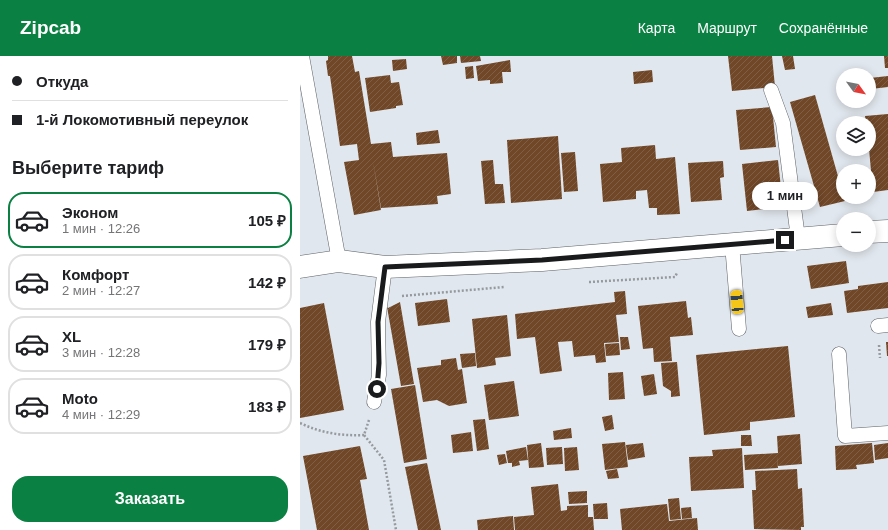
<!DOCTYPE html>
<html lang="ru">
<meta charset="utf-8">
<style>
body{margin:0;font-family:Arial,sans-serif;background:#f6f6f6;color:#202124;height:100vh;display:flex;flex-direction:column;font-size:15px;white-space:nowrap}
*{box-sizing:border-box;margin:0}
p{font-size:13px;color:#757577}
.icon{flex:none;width:22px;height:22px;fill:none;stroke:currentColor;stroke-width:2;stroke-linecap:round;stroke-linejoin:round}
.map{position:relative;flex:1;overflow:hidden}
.details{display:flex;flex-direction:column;background:#fff;width:300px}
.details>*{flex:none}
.hud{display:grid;align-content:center;height:88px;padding:0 12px;background:#fff}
.needle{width:26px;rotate:123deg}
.buttons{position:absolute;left:536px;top:12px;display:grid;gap:8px}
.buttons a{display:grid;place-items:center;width:40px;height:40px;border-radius:50%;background:#fff;box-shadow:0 2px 10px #0003;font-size:20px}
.end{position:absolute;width:18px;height:18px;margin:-9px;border:5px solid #181a1c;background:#fff;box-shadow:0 0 0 2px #fff}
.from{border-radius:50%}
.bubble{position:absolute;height:28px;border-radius:14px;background:#fff;box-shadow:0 2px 10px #0003;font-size:13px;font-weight:700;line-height:28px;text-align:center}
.car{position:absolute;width:12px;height:24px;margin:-12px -6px;border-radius:5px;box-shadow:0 0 3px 1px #0007;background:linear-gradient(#f5c518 24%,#345 0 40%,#f5c518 0 76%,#345 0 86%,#f5c518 0)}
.hud b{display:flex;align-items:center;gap:14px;height:38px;font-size:15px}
.hud b+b{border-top:1px solid #e0e0e0}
.hud i{width:10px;height:10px;background:#202124}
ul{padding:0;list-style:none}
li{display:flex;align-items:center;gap:12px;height:56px;margin:0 8px 6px;padding:0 4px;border:2px solid #e0e0e0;border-radius:16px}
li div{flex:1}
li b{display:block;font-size:15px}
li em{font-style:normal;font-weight:700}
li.on{border-color:#0b8043}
li>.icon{width:36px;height:36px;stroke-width:1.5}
h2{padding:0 12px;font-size:18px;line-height:48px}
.action{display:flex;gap:8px;margin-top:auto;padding:8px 12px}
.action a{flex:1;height:46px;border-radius:16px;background:#0b8043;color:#fff;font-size:16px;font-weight:700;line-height:46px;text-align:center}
header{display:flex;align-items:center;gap:24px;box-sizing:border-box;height:56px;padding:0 20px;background:#0b8043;color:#fff}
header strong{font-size:19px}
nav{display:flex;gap:22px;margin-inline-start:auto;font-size:14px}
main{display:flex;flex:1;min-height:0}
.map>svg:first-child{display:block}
.building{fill:url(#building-hatch)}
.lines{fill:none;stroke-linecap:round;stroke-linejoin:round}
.lane-casing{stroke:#5d6167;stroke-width:15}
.street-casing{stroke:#5d6167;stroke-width:23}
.path{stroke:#959a9f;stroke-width:2.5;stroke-dasharray:2 2;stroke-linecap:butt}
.lane{stroke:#fff;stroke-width:14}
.street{stroke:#fff;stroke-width:22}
.route{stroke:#181a1c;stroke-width:5}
</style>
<header>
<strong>Zipcab</strong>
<nav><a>Карта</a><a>Маршрут</a><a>Сохранённые</a></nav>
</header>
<main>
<section class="details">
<div class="hud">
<b><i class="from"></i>Откуда</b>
<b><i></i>1-й Локомотивный переулок</b>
</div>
<h2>Выберите тариф</h2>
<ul>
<li class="on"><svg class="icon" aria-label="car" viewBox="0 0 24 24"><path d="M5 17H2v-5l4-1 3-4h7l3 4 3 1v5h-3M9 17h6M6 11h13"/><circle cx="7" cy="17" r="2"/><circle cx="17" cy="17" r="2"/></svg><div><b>Эконом</b><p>1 мин · 12:26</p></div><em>105 ₽</em></li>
<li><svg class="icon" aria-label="car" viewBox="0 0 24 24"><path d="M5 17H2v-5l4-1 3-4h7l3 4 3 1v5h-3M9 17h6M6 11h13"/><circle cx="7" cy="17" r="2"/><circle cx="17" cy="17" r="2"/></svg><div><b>Комфорт</b><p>2 мин · 12:27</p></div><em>142 ₽</em></li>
<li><svg class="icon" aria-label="car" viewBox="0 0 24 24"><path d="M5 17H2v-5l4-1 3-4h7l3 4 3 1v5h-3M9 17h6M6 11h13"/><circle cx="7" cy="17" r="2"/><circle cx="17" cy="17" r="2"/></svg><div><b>XL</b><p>3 мин · 12:28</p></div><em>179 ₽</em></li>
<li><svg class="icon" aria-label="car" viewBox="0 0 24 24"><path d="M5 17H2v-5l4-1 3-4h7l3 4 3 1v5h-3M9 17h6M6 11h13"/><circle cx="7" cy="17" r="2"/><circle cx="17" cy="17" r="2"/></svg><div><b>Moto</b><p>4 мин · 12:29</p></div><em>183 ₽</em></li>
</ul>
<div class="action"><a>Заказать</a></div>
</section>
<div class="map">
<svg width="588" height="474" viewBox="0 0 588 474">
<defs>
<pattern id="building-hatch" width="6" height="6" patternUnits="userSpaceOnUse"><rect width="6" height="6" fill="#704727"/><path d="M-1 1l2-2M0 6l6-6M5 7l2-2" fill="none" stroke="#7f5e45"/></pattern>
</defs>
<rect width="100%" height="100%" fill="#e1e7ee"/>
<g class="building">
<path d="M28 0H52L55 16 59 15 71 88 91 86 93 101 147 97 151 138 137 140 138 148 81 152 73 105 81 154 54 159 44 106 59 104 57 88 40 90 30 20H28L26 5 28 4Z"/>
<path d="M141 0H157V7L143 9Z"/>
<path d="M160 0H180L181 5 161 7Z"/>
<path d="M428 0H472L475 31 432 35Z"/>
<path d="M482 0H493L495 13 485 14Z"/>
<path d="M584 0H588V12H585Z"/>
<path d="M106 3 107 13 93 15 92 4Z"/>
<path d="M210 4 211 16H202L203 27 190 28V24L178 25 176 10Z"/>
<path d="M173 10 174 22 166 23 165 11Z"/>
<path d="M352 14 353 26 334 28 333 16Z"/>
<path d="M90 19 91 27 99 26 103 49 96 50V52L70 56 65 22Z"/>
<path d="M588 20V31L571 33 570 22Z"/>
<path d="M515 39 545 145 520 151 490 46Z"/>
<path d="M472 51 476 91 440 94 436 54Z"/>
<path d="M588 58V134L573 136 569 93V67H566L565 60Z"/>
<path d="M138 74 140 87 117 89 116 77Z"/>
<path d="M258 80 262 143 211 147 207 84Z"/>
<path d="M355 89 356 103 375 101 380 158 357 159V152H349L347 134 336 135V143L303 146 300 108 322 106 321 92Z"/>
<path d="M275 96 278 135 264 136 261 97Z"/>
<path d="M193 104 195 128H203L205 147 185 148 181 105Z"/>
<path d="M478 104 483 151 447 155 442 108Z"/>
<path d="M423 105 424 121 420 122 422 144 391 146 388 107Z"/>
<path d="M546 205 549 227 511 233 507 210Z"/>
<path d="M588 226V252L547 257 544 235 558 233V230Z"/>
<path d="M325 235 327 258 316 259 319 286 304 287 306 306 296 307 295 299 274 301 272 285 258 286 262 315 240 318 235 281 217 283 215 258 315 246 314 236Z"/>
<path d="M147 243 150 266 118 270 115 247Z"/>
<path d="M386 245 388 262 391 261 393 279 370 281 372 305 354 306 353 292 343 293 338 250Z"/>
<path d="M100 246 114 328 101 330 87 251 88 252Z"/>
<path d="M24 247 44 354 0 362V252Z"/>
<path d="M531 247 533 259 508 262 506 251Z"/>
<path d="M207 259 211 300 195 302 196 309 177 312 172 263Z"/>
<path d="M320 281H328L330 293 321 294Z"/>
<path d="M586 286H588V300H587Z"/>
<path d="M319 287 320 299 306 300 305 288Z"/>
<path d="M488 290 495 361 450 366V374L404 379 396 299Z"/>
<path d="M175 297 176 310 162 312 160 298Z"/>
<path d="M156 302 158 314 162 313 167 347 149 350 137 344 123 346 117 312 141 309V304Z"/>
<path d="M377 306 380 340 371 341V335L363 330 361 307Z"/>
<path d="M323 316 325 343 309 344 308 317Z"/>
<path d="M354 318 357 338 344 340 341 320Z"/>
<path d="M214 325 219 360 189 364 184 329Z"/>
<path d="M115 329 127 403 104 407 91 333Z"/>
<path d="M312 359 314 373 305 375 302 361Z"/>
<path d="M185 363 189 393 177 395 173 364Z"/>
<path d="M271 372 272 382 254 384 253 375Z"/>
<path d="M171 376 173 395 153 397 151 379Z"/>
<path d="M500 378 502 408 478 410 477 400 478 412 445 414 444 399 478 397 477 380Z"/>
<path d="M441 379H451L452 390H441Z"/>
<path d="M325 386 328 411 305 414 302 388Z"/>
<path d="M241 387 244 411 229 412 227 389Z"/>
<path d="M343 387 345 401 328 404 326 389Z"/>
<path d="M572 387 574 407 556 409 557 413 536 414 535 390Z"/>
<path d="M588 387V402L575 404 574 389Z"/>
<path d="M60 390 67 423 60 424 69 474H17L3 400Z"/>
<path d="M226 391 228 404 219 405 220 409 212 411V407H208L206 395Z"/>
<path d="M262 391 263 408 247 409 246 392Z"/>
<path d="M277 391 279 414 265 415 264 392Z"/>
<path d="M442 392 444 432 391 435 389 401 413 400 412 394Z"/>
<path d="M205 398 207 407 199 409 197 399Z"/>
<path d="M127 407 141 474H118L105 411Z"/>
<path d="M317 413 319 422 308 423 306 415Z"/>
<path d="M497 413 498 433 502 432 504 471H501V474L454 473 452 434H456L455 415Z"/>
<path d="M258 428 261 455 267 454V450L288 449V461H293L294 474H215L214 461 234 459 231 431Z"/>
<path d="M287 435V447L269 448 268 436Z"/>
<path d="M379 442 381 463 370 464 368 443Z"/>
<path d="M307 447 308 463H294L293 448Z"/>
<path d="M367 448 369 465 397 462 398 474H322L320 453Z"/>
<path d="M391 451 392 462 382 463 381 452Z"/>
<path d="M213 460 214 474H178L177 464Z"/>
</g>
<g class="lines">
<g class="lane-casing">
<g id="lane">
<path d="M2 0 39 205"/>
<path d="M471 34 483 67 498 182"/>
<path d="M432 188 439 273"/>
<path d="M578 270 588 269"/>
<path d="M539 298 545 380 588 377"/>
<path d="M74 346 79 319 78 266 85 211"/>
</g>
</g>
<g class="street-casing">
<g id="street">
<path d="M569 176 588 175"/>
<path d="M0 211 39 205 85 211 242 204 543 179"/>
</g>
</g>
<g class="path">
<path d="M289 226 375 221 377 217"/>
<path d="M102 240 204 231"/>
<path d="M579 289 580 302"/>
<path d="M69 364 64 379 84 404 96 474"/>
<path d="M0 367C21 377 41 380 64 379"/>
</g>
<use href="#lane" class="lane"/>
<use href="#street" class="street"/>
</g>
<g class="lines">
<path class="route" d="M77 333 79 307 78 266 85 211 242 204 485 184"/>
</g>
</svg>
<div class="buttons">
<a><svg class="needle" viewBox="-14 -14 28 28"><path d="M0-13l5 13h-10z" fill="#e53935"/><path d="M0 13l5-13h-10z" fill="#757577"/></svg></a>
<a><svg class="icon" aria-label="layers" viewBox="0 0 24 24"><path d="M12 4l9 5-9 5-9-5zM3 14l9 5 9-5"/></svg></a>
<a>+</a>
<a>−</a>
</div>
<i class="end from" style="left:77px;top:333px"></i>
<i class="end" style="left:485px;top:184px"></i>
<div class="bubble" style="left:452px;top:126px;width:66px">1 мин</div>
<i class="car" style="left:437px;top:246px;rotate:355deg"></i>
</div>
</main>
